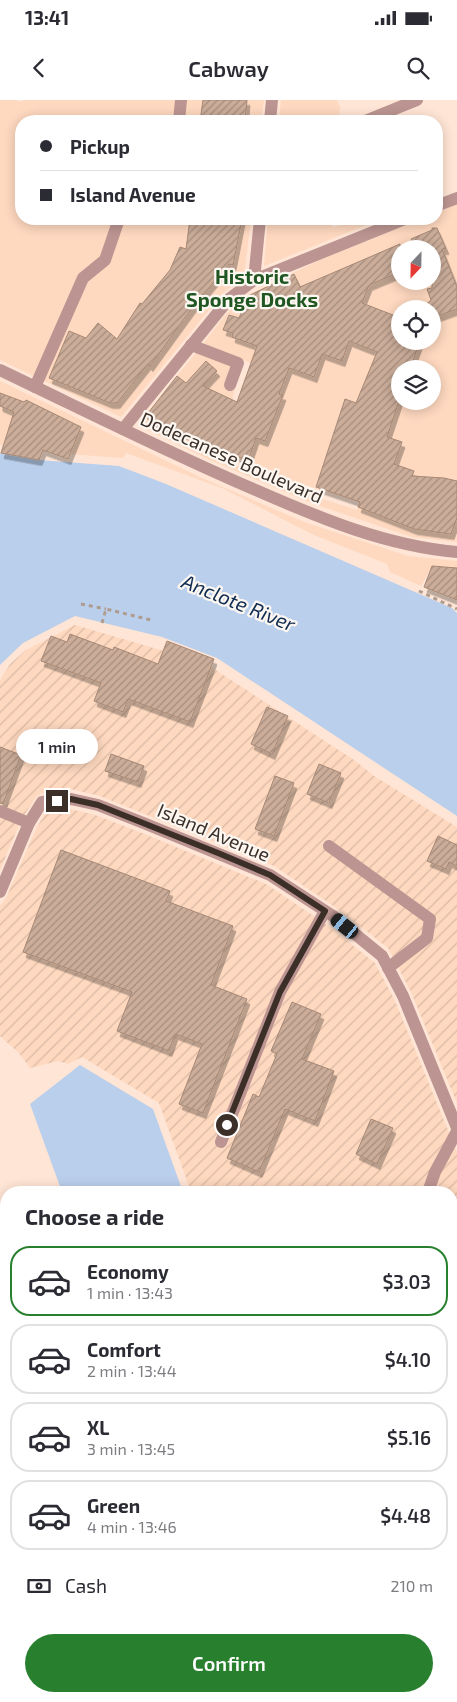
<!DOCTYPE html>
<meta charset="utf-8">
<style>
body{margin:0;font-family:"Exo 2",sans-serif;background:#f2f2f3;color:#2b2b33;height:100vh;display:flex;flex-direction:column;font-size:19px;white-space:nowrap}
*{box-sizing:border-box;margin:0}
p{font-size:16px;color:#7c7c81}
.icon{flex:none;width:28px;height:28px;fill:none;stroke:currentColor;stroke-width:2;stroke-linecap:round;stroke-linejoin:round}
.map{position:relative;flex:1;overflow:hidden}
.details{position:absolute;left:0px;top:1086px;width:458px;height:516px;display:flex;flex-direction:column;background:#fff;border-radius:20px 20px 0 0;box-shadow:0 2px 12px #0003}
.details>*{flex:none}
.banner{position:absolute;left:15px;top:15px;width:428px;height:110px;border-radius:20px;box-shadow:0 2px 12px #0003;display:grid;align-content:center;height:110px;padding:0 25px;background:#fff}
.needle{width:32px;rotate:202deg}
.buttons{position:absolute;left:391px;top:140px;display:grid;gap:10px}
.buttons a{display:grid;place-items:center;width:50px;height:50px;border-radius:50%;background:#fff;box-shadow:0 2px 12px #0003;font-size:25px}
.end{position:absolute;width:22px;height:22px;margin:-11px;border:6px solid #3b2f28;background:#fff;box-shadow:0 0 0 2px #fff}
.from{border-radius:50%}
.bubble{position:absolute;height:35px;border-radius:18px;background:#fff;box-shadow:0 2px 12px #0003;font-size:16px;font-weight:600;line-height:35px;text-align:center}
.car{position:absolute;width:15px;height:30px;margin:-15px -8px;border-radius:6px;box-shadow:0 0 4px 1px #0007;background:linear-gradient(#222 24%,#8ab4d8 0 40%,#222 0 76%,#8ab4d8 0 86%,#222 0)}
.banner b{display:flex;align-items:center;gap:18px;height:48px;font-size:19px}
.banner b+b{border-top:1px solid #e1e1e2}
.banner i{width:12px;height:12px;background:#2b2b33}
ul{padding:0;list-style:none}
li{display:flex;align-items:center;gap:15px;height:70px;margin:0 10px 8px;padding:0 15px;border:2px solid #e1e1e2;border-radius:20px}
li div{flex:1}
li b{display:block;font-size:19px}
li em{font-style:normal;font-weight:600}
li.on{border-color:#28802e}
li>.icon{width:45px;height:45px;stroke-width:1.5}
h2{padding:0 25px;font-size:22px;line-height:60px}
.pay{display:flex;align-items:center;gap:12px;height:55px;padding:0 25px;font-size:19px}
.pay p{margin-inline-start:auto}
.cta{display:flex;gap:10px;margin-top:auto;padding:10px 25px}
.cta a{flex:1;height:58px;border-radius:30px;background:#28802e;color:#fff;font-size:20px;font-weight:600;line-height:58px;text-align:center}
.status{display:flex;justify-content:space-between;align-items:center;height:35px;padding:0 25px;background:#fff;direction:ltr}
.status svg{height:14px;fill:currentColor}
header{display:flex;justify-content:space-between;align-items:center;height:65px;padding:0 25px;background:#fff;font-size:22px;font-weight:600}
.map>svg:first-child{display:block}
.built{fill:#fed8bf;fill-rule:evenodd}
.industrial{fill:url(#industrial-furrows)}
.water{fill:#bacfec}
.building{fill:url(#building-hatch);stroke:#a58875;filter:url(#shadow)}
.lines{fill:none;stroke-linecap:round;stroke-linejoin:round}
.path{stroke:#b09b8f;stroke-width:3;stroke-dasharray:4 4;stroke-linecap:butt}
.minor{stroke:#bc9592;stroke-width:12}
.route{stroke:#3b2f28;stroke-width:6}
.labels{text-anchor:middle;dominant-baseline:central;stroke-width:4.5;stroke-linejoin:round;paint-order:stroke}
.street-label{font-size:19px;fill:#3b2f28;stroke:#fdf7f2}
.neighbourhood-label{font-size:20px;font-weight:bold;fill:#205622;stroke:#fdf7f2}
.water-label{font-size:20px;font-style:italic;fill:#0f2c52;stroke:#fdf7f2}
</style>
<div class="status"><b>13:41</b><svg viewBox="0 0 49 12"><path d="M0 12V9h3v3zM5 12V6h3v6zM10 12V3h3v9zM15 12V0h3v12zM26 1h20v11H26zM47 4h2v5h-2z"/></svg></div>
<header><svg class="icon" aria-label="back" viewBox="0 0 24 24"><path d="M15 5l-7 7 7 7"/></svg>Cabway<svg class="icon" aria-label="search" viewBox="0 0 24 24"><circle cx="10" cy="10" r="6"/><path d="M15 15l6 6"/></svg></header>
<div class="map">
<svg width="457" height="1602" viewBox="0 0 457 1602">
<defs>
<pattern id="industrial-furrows" width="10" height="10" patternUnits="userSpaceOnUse" patternTransform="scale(1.25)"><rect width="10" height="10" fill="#fed8bf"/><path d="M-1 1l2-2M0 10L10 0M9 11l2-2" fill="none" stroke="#dbbaa4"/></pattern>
<pattern id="building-hatch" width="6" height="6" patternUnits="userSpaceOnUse" patternTransform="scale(1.25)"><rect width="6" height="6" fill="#cbad9a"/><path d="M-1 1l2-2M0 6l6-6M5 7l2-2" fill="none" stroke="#a68d7e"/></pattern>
<filter id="shadow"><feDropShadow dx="3" dy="5.5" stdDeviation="0" flood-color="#0004"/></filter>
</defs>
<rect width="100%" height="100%" fill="#ffe5d5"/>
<g class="built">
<path d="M0 0H17L18 2 25 0H264L261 21H21V119H251L244 176 223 193 121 317 0 260Z"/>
<path d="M281 0H337L340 7 339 21H279Z"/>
<path d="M457 104V442L412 437 311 403 210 360 137 325 199 249 241 268 232 300 210 345 213 356 295 390 357 410 359 402 298 383 216 349 239 303 251 263 203 244 226 214 246 196 320 160 421 119H436V113ZM400 149H432V181H400ZM400 209H432V241H400ZM400 269H432V301H400Z"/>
<path d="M268 119H333L332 128 360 119H381L264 166Z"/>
<path d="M0 281 202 378 304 422 408 456 457 461V472L430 470 421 486 390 472 387 464 314 435 222 388 126 353 123 358 41 352 0 345Z"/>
<path d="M129 1596H348L349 1597 347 1602H127Z"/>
</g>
<g class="industrial">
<path d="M75 525 205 563 354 660 374 676 457 727V1003L411 892 388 848 338 809 274 766 100 696 71 689 42 693 36 697 21 720 0 770V580L10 564 26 550Z"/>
<path d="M70 709 95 715 142 733 266 784 327 825 375 863 395 901 457 1052V1357L451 1358V1092H191L159 1003 82 957 68 964 58 961 30 968 19 953 0 936V806L6 798 37 727 47 711Z"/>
</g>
<g class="water">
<path d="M0 353 39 360 119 366 166 384 452 508 457 513V716L217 558 162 537 75 516 23 543 0 565Z"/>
<path d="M80 965 153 1009 183 1092H62L30 1004Z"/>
<path d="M457 1365V1602H360L358 1596H451V1366Z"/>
</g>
<g class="building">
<path d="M203 0H247L245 21H200Z"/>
<path d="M190 119H242L233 165 229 164 192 208 150 266 148 264 117 303H110L49 278 69 231 86 238 98 223 117 239 140 203 142 204 170 170 180 147 186 149Z"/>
<path d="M432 128H437L446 149H442L457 187V209L432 218V209H421L431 200 427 189 432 188V149H416L411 139 432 130Z"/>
<path d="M400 144V172L369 185 362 203 393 215 400 212V241H420L410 269H400V298L387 337 402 342 394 364 414 371 412 376 444 378 457 381V418L451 434 414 429 358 407 360 402 316 387 345 299 356 303 377 252 349 241 342 261 322 254 314 277 289 268 279 294 283 295 265 341 256 338 248 361 191 336 153 323 145 317 177 276 186 283 206 261 217 271 203 286 237 302 257 246 232 237 233 233 223 230 229 215 239 218 248 196 294 174 300 187Z"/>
<path d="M0 293 24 302 26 300 81 327 68 359 43 350 39 360 1 353 14 312 0 306Z"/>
<path d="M432 466 457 468V500L424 487Z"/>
<path d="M70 534 113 550 114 547 158 564 167 541 214 559 190 622 128 599 123 612 94 601 101 583 41 561 51 536 67 542Z"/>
<path d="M267 607 288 616 272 654 251 644Z"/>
<path d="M0 647 21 655 3 704 0 703Z"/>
<path d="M111 654 144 666 138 682 105 671Z"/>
<path d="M319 664 341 673 329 703 307 694Z"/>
<path d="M275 676 294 683 274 736 255 729Z"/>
<path d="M438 736 457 745V766L449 762 446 769 427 761Z"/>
<path d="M61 750 170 791 166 801 233 826 211 885 247 899 203 1013 179 1004 202 944 175 934 169 951 117 931 132 892 23 852Z"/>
<path d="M292 902 321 914 302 959 334 971 315 1021 285 1009 259 1072 227 1058 253 994 259 997 277 954 271 951Z"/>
<path d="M371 1019 393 1028 377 1064 356 1054Z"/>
</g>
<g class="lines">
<g class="path">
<path d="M419 491 457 509"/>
<path d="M81 504 106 509"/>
<path d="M102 523 106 509 151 520"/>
</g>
<g class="minor">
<path d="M179 21 181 0"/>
<path d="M270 21 272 0"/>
<path d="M365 21 417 0"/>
<path d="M436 106 457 98"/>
<path d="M254 180 260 119"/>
<path d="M191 245 238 263 230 285"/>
<path d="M0 270C86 311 171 354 258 391 322 419 387 446 457 452"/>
<path d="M35 287 83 178 105 160 119 119"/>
<path d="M123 329 229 199 254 180 405 119"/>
<path d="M0 711 29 723"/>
<path d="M329 746 430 819 427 838 388 868"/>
<path d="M0 792 29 723 42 702 71 699 98 705 146 724 270 775 333 816 382 856 403 896 457 1028"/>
<path d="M221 1042 280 892 325 811"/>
<path d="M428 1092 435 1072 457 1031"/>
<path d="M451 1231 457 1232"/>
<path d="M0 1265 6 1264"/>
<path d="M0 1382 6 1385"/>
<path d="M0 1436 6 1421"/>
<path d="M123 1602 126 1596"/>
<path d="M249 1602 251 1598 260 1602"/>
<path d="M320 1602 321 1596"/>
</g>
</g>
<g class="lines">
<path class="route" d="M57 701 71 699 98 705 218 753 270 775 325 811 280 892 227 1025"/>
</g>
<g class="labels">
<g class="street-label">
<text transform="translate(232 357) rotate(24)">Dodecanese Boulevard</text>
<text transform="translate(214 732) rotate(23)">Island Avenue</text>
</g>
<g class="neighbourhood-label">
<text x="252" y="176">Historic<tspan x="252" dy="23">Sponge Docks</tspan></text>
</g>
<g class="water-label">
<text transform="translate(239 502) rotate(22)">Anclote River</text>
</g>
</g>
</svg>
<div class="buttons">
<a><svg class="needle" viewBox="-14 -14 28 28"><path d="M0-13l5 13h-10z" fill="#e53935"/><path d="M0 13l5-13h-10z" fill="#7c7c81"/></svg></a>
<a><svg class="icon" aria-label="locate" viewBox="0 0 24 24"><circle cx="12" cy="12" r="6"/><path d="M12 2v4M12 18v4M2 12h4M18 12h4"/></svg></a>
<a><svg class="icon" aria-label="layers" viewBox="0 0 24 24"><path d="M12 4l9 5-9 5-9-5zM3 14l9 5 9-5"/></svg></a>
</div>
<i class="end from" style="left:227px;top:1025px"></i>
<i class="end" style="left:57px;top:701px"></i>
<div class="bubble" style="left:16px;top:629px;width:82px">1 min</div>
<i class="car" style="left:345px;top:826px;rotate:309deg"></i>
<div class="banner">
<b><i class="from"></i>Pickup</b>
<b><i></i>Island Avenue</b>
</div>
<section class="details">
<h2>Choose a ride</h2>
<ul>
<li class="on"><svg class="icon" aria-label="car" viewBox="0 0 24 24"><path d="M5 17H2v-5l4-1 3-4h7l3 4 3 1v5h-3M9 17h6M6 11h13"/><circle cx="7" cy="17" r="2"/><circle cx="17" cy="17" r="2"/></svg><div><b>Economy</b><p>1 min · 13:43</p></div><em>$3.03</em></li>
<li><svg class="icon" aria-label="car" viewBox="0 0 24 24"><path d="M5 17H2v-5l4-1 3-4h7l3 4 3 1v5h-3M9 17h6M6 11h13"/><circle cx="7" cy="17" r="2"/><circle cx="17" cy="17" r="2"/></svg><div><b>Comfort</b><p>2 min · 13:44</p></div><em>$4.10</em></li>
<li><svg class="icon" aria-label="car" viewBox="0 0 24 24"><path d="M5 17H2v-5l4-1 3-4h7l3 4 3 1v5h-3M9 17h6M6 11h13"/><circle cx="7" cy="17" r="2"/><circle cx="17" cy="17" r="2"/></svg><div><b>XL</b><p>3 min · 13:45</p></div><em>$5.16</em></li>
<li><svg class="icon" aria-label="car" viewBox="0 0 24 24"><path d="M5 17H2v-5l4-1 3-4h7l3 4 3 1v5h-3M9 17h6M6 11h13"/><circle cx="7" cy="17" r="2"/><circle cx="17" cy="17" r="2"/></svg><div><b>Green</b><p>4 min · 13:46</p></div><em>$4.48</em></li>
</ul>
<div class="pay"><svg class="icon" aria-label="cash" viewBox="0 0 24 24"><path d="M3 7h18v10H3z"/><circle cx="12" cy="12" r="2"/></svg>Cash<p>210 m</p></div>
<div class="cta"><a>Confirm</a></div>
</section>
</div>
